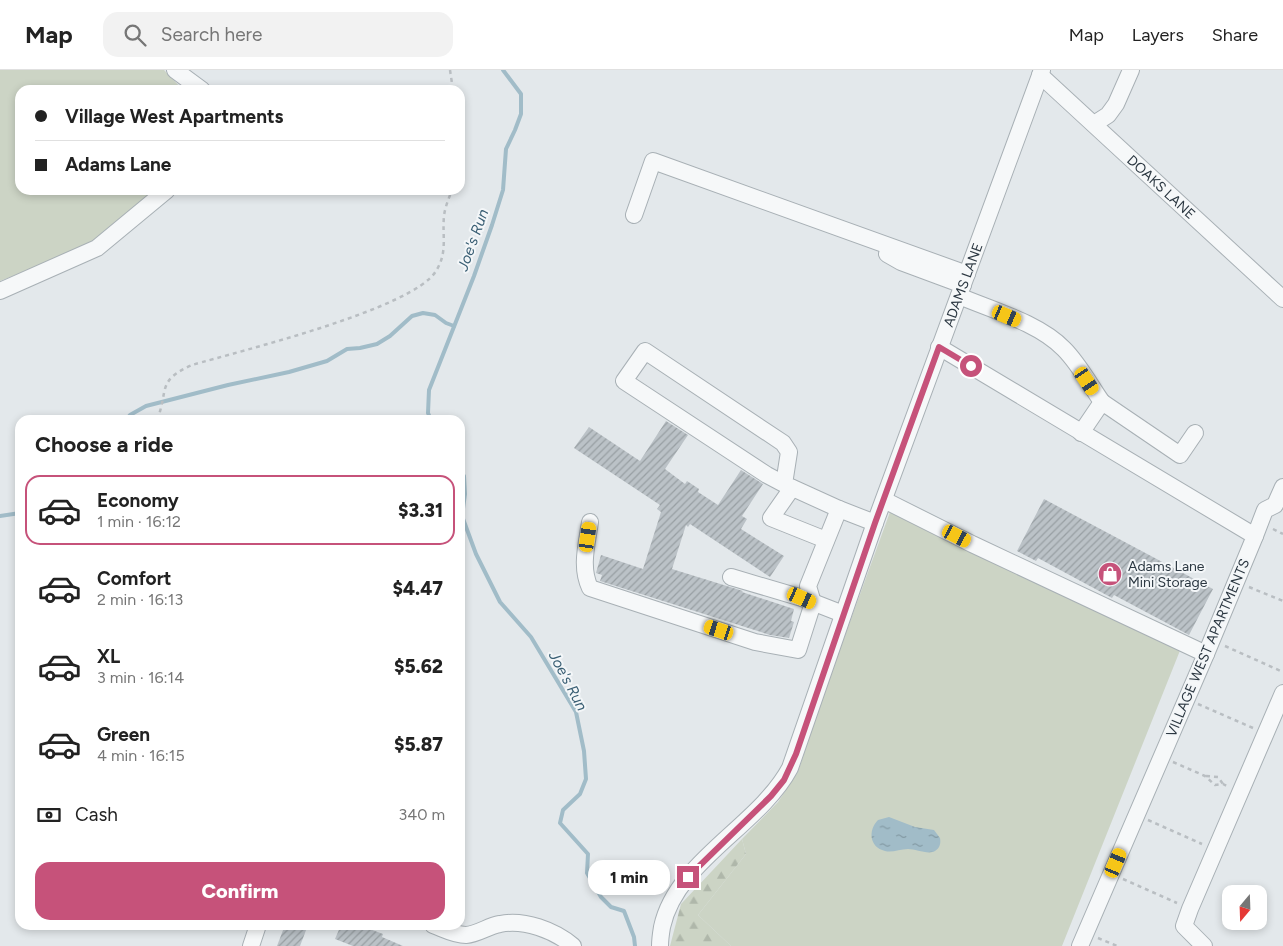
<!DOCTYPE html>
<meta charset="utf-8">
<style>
body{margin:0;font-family:Figtree,sans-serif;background:#f2f2f2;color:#222;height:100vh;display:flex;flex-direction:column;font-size:19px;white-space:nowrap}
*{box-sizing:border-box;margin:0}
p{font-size:16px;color:#767676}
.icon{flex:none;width:28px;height:28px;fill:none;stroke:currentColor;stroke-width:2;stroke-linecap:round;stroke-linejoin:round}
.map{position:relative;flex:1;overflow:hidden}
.drawer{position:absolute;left:15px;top:345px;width:450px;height:515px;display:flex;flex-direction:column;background:#fff;border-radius:15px;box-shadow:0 2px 8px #0003}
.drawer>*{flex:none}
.hud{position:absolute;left:15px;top:15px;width:450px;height:110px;border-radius:15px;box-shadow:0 2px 8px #0003;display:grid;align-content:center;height:110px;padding:0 20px;background:#fff}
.needle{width:32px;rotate:199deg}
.controls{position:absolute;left:1222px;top:815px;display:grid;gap:10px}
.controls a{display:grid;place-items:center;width:45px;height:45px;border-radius:10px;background:#fff;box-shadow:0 2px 8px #0003;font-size:25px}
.end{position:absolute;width:22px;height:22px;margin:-11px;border:6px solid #c6527a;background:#fff;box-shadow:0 0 0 2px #fff}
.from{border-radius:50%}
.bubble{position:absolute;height:35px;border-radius:15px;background:#fff;box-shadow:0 2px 8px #0003;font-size:16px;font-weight:800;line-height:35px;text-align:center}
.car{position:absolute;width:15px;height:30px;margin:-15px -8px;border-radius:6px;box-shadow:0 0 4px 1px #0007;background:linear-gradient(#f5c518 24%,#345 0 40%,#f5c518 0 76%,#345 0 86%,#f5c518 0)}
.hud b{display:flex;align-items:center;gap:18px;height:48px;font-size:19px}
.hud b+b{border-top:1px solid #e0e0e0}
.hud i{width:12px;height:12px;background:#222}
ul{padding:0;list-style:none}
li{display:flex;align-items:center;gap:15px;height:70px;margin:0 10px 8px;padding:0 10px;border:2px solid transparent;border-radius:15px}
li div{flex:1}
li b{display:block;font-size:19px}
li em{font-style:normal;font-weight:800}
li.current{border-color:#c6527a}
li>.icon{width:45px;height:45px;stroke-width:1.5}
h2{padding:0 20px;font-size:22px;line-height:60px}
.pay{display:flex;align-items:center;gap:12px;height:55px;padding:0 20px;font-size:19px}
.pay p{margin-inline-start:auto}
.primary-button{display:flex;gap:10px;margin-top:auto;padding:10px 20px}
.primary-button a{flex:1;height:58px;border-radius:15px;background:#c6527a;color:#fff;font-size:20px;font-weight:800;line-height:58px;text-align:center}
header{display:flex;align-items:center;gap:30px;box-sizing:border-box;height:70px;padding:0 25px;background:#fff;border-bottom:1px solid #e0e0e0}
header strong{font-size:24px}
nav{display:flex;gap:28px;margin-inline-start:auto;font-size:18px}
.search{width:350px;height:45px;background:#f2f2f2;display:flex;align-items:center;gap:12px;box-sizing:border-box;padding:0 18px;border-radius:15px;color:#767676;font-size:19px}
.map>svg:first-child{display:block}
.forest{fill:url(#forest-firs)}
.park{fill:#ccd4c5}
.water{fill:url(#water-ripples)}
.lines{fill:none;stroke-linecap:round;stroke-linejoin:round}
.stream{stroke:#a1bcc8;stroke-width:4}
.building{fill:url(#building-hatch)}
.minor-casing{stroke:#a8b0b5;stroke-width:18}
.path{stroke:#b9bec2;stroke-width:2.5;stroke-dasharray:4 4;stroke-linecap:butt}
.minor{stroke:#f6f8f9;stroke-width:16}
.route{stroke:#c6527a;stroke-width:6}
.labels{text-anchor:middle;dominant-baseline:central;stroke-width:4;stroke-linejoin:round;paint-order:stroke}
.street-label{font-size:14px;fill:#2c3842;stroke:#f3f6f8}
.poi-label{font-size:14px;fill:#2c3842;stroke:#f3f6f8;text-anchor:start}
.water-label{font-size:15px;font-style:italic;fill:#395e73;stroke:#f3f6f8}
</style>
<header>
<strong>Map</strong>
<div class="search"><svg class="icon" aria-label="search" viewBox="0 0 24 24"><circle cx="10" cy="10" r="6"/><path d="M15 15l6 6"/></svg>Search here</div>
<nav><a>Map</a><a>Layers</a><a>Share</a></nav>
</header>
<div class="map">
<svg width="1283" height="876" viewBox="0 0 1283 876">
<defs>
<pattern id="forest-firs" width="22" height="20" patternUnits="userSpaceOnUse" patternTransform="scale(1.25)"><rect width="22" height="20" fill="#ccd4c5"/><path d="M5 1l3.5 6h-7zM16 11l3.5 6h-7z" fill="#afb7aa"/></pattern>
<pattern id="water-ripples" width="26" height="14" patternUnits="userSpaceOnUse" patternTransform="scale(1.25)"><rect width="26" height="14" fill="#a1bcc8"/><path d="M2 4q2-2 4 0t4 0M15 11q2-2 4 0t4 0" fill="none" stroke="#839aa4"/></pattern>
<pattern id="building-hatch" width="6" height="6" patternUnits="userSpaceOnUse" patternTransform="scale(1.25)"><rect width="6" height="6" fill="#bbc2c7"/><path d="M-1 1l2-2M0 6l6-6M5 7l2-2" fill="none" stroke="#989fa3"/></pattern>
</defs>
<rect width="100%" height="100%" fill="#e3e8eb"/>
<path class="forest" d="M742 769 746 784 698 845 731 876H670L681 834Z"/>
<g class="park">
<path d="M0 0H164L183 20H20V120H157L97 169 65 185 0 211Z"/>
<path d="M890 442 1181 578 1062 876H731L698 845 746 784 742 769 778 732 798 702 824 623Z"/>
</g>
<path class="water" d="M889 747 915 757 934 760 940 768C941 773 940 778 935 781 928 785 916 779 908 779 900 779 892 783 885 781 869 777 868 760 878 750Z"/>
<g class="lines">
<g class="stream">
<path d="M126 350 130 345 146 336 228 315 289 302 327 291 347 279 360 278 377 274 390 266 412 246 423 243 435 245 446 253 454 256"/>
<path d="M431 350 428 343 429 320 474 206 492 155 503 120 506 79 515 60 521 44V24L503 0"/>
<path d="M460 400 464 406 465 424 462 446 476 484 500 532 531 567 576 642 584 681 586 709 580 724 563 740 560 753 588 784 587 803 601 827 611 837 624 841 634 867 635 876"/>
<path d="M0 446 20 443"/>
</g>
</g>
<g class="building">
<path d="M666 351 688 365 665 399 685 414 687 411 699 419 698 422 718 435 741 400 763 414 742 446 747 449 741 459 784 486 770 507 690 454 688 457 686 455 672 499 743 521 742 522 794 539 791 551 794 552 789 568 770 565 600 511 602 505 596 503 601 485 643 499 661 442 657 439 660 435 574 378 589 357 640 391Z"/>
<path d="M1044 429 1213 519 1189 565 1114 525 1112 528 1038 488 1036 491 1017 481Z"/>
<path d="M285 855H308L300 876H277Z"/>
<path d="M341 855H359L383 864 382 867 403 876H353L335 869Z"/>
</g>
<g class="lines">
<g class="minor-casing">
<g id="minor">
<path d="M175 0 202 20"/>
<path id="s1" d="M1040 5 1283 229"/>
<path d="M1094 54 1108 45 1116 34 1131 0"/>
<path d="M634 145 653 91 967 204"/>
<path d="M887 184 901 192 963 215"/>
<path d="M0 221 97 178 167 120"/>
<path d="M959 226C992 240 1039 253 1064 279 1079 294 1090 315 1102 332"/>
<path d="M939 277 1255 466 1206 584 1080 876"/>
<path d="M1081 363 1102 332 1180 385 1195 363"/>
<path d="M784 414 767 405 624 311 645 281 783 373 789 382 784 414 839 439 875 453"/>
<path d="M792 418 771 448 826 470"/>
<path d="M884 430 972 474 1206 584"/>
<path d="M590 452C587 474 580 497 590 518L755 572 798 580 813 533 808 516 839 439"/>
<path d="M1255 466 1265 440 1275 435 1283 417"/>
<path d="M731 507 802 528 843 544"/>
<path d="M433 855C444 859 454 865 466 865 478 864 488 856 500 854 524 849 554 860 573 876"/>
<path d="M251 876 258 855"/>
<path id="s2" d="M660 876C660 870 661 863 662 857 676 791 759 756 790 698L875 453 1042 0"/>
<path d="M1204 876 1184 856 1190 839 1283 623"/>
</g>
</g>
<g class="path">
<path d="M450 0 453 20"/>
<path d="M460 56 463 77 460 95"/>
<path d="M157 350C169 320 156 311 192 295 240 281 413 239 436 201 448 182 442 166 444 146 445 137 449 128 452 120"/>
<path d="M1273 459 1283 464"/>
<path d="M1249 517 1283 531"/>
<path d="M1225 576 1283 602"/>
<path d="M1198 634 1253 658"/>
<path d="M1173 692 1205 706 1215 715 1223 714 1227 716"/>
<path d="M1206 706 1218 707 1223 714"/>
<path d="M1148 750 1202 774"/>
<path d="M1123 809 1177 833"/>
<path d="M1098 868 1117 876"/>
</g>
<use href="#minor" class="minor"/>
</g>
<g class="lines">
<path class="route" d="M688 807 771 726 784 710 796 684 875 453 939 277 971 296"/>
</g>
<defs>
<g id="shop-disc" transform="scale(1.25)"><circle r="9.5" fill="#c6527a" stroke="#f3f6f8"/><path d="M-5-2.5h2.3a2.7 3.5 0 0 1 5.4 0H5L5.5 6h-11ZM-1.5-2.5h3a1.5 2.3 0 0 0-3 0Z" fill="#fff"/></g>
</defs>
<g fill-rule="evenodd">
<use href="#shop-disc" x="1110" y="504"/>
</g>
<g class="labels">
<g class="street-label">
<text stroke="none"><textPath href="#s1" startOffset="165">DOAKS LANE</textPath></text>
<text stroke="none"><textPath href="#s2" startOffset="739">ADAMS LANE</textPath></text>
<text transform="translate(1208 578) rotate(-67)">VILLAGE WEST APARTMENTS</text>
</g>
<g class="poi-label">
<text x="1128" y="496">Adams Lane<tspan x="1128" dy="16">Mini Storage</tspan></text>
</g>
<g class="water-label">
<text transform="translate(473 170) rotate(-70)">Joe's Run</text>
<text transform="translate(568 611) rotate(62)">Joe's Run</text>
</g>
</g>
</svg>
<div class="controls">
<a><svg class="needle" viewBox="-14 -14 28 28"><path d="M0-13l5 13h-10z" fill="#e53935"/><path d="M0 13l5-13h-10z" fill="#767676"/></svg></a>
</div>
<i class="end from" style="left:971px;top:296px"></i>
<i class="end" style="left:688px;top:807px"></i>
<div class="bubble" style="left:588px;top:790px;width:82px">1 min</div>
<i class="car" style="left:1007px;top:246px;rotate:113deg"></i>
<i class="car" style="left:1087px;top:311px;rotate:146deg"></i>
<i class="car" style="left:957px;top:466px;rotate:117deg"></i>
<i class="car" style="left:588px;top:467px;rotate:8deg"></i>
<i class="car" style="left:802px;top:528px;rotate:114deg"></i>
<i class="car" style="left:719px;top:560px;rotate:288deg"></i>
<i class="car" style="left:1116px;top:793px;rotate:23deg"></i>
<div class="hud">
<b><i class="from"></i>Village West Apartments</b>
<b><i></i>Adams Lane</b>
</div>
<section class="drawer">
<h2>Choose a ride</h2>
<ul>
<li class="current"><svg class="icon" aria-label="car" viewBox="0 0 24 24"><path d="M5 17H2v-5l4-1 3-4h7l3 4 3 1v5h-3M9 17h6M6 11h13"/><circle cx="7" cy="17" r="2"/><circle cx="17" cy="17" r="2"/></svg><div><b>Economy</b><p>1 min · 16:12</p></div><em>$3.31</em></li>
<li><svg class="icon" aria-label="car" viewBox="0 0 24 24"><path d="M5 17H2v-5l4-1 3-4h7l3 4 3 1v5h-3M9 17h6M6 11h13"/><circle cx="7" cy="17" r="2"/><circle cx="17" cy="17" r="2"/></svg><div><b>Comfort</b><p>2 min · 16:13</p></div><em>$4.47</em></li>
<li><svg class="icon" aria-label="car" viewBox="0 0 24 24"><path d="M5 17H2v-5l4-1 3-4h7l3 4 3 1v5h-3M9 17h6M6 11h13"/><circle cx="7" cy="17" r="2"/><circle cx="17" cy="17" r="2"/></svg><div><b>XL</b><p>3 min · 16:14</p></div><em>$5.62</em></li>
<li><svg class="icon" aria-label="car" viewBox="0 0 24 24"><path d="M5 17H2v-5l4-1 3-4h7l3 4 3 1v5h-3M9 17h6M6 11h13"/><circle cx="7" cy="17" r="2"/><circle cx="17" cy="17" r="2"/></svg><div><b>Green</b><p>4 min · 16:15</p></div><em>$5.87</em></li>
</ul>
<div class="pay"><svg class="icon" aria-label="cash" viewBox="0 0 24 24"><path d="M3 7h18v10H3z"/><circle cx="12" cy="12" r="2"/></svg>Cash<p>340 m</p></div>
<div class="primary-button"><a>Confirm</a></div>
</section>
</div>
